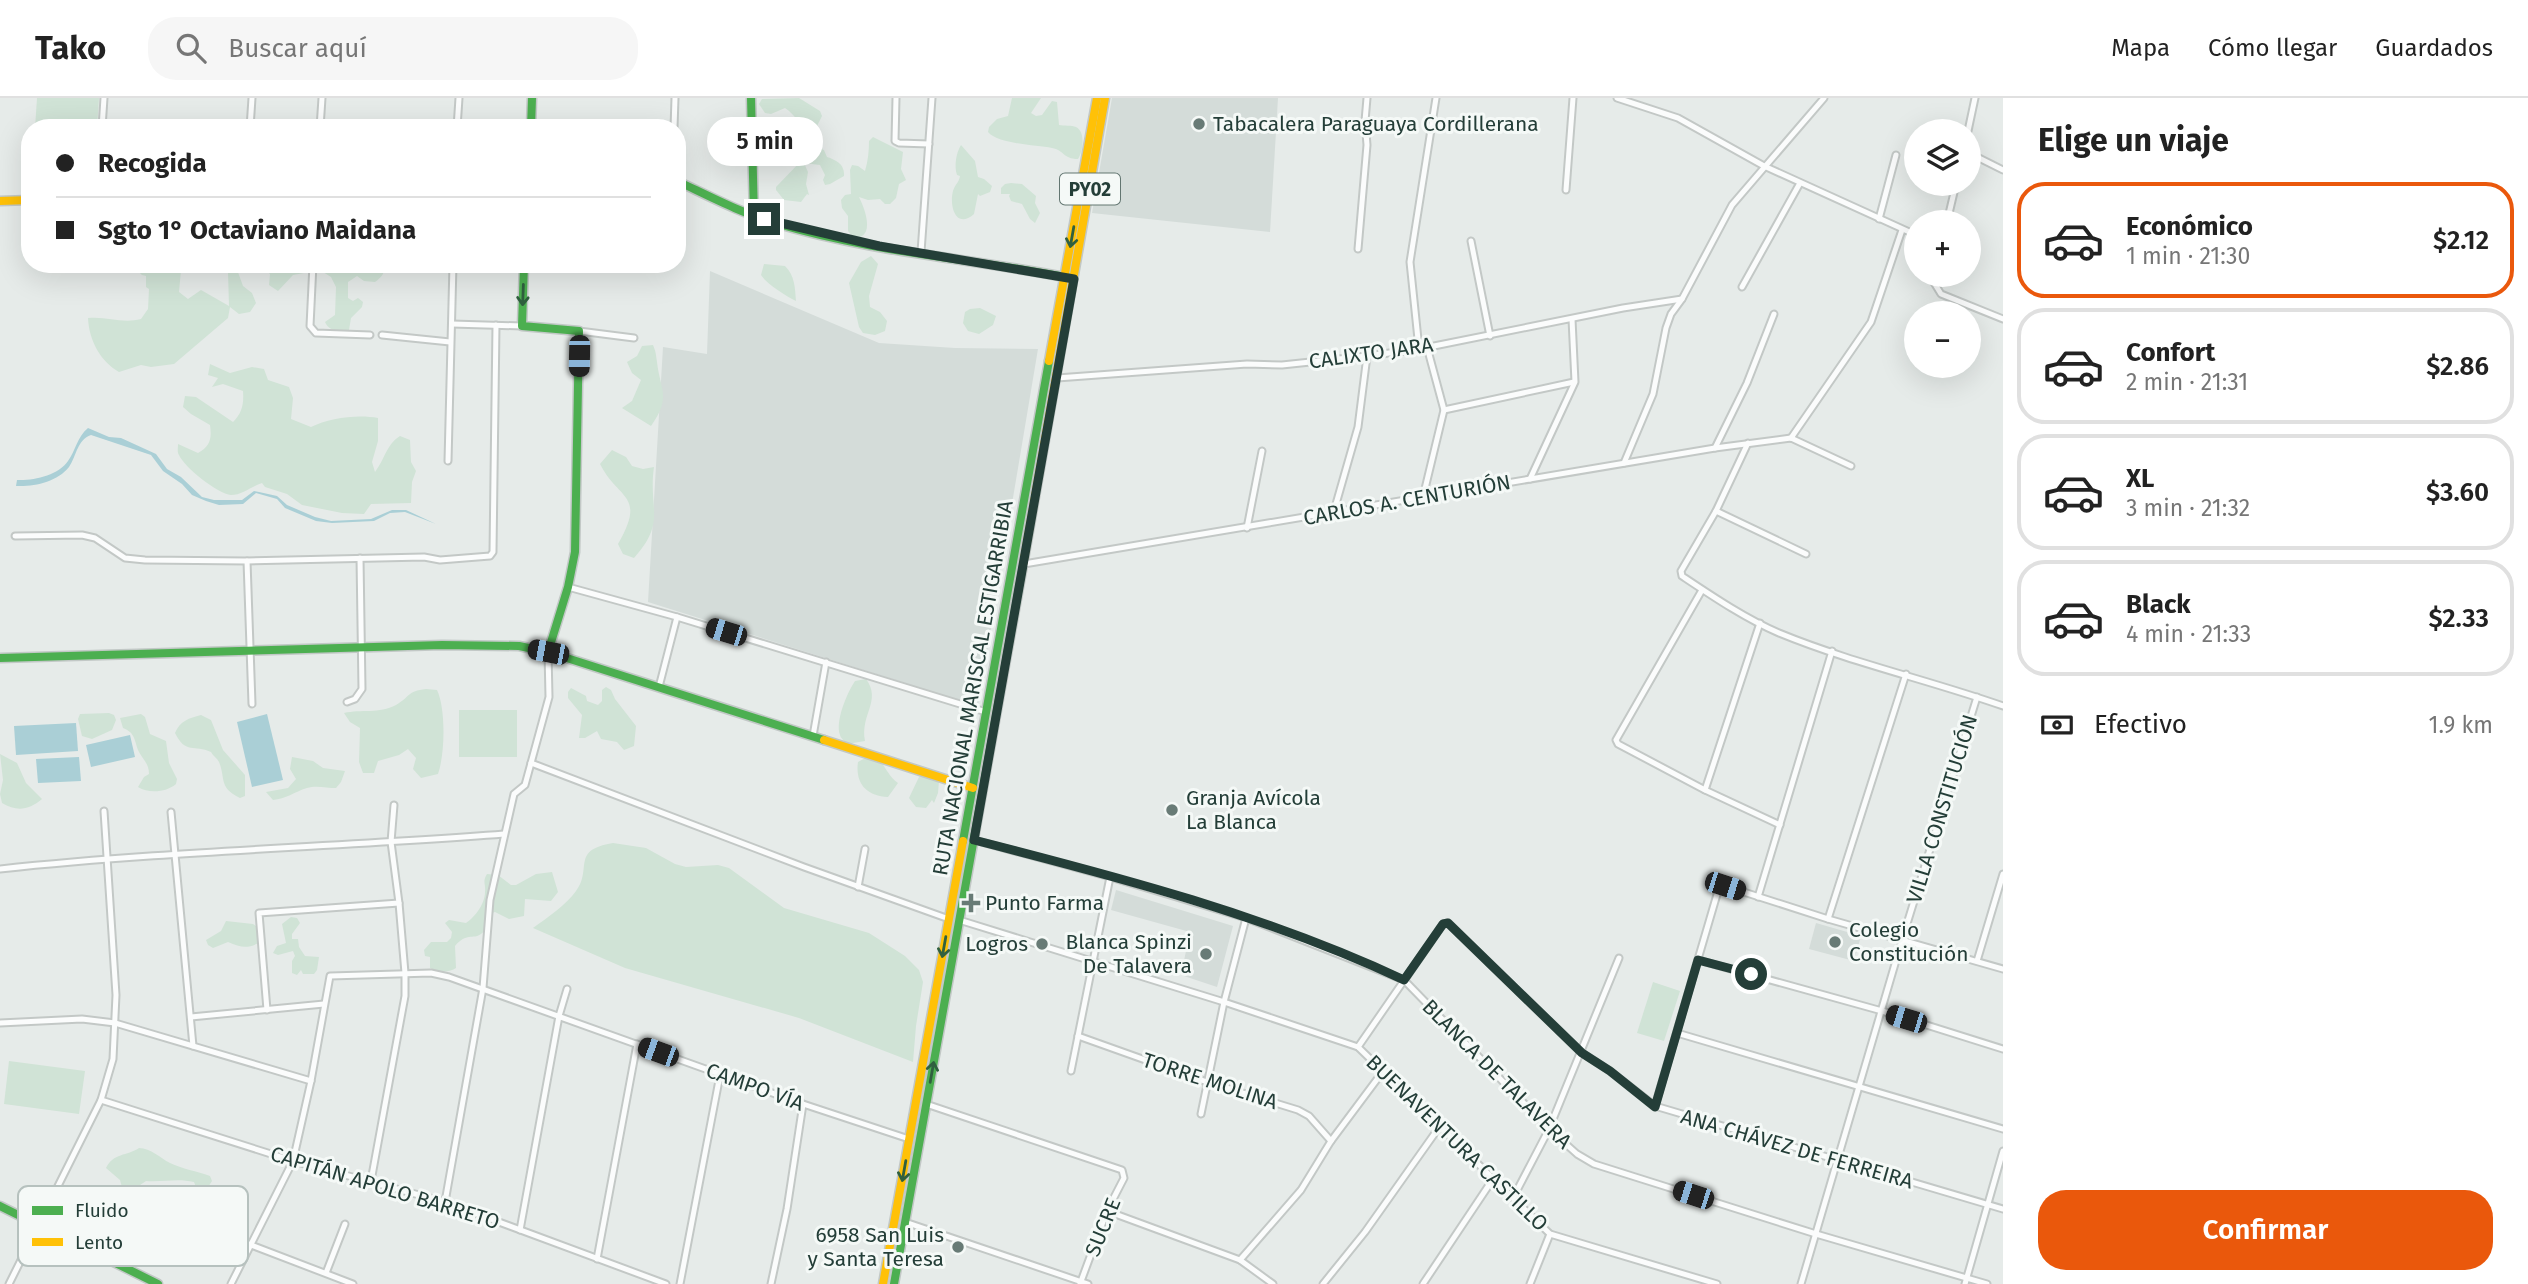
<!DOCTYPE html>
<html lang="es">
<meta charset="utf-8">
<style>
body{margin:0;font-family:"Fira Sans",sans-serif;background:#f6f6f6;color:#222;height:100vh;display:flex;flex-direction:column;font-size:26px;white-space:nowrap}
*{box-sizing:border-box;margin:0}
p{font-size:23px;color:#767676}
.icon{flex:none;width:38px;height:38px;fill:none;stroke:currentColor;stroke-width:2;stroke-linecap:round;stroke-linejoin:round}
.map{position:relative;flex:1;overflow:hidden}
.details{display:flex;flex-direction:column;background:#fff;width:525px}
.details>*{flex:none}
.top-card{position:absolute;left:21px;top:21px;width:665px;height:154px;border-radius:28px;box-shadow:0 7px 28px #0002;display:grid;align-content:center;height:154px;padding:0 35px;background:#fff}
.buttons{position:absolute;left:1904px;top:21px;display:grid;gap:14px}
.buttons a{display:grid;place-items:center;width:77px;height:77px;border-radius:50%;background:#fff;box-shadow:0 7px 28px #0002;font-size:35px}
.end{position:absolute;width:32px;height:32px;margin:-16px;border:9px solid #243e38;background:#fff;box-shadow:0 0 0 4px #fff}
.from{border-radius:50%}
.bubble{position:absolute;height:49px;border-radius:24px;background:#fff;box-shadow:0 7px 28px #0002;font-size:23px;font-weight:600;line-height:49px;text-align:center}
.car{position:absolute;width:21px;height:42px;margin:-21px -10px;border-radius:9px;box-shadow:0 0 5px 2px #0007;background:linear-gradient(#222 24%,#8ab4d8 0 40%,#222 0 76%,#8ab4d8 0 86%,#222 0)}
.top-card b{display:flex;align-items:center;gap:24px;height:66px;font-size:26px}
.top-card b+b{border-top:2px solid #e0e0e0}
.top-card i{width:18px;height:18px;background:#222}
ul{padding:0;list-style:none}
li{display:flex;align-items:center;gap:21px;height:116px;margin:0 14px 10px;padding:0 21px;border:4px solid #e0e0e0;border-radius:28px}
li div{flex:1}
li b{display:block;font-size:26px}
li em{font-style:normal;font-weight:600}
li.selected{border-color:#ea580c}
li>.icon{width:63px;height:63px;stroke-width:1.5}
h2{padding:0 35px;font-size:32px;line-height:84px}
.pay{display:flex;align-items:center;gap:18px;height:77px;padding:0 35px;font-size:26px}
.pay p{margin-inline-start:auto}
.primary-button{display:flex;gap:14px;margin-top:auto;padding:14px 35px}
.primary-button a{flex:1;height:80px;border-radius:28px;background:#ea580c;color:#fff;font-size:28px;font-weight:600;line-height:80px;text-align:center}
header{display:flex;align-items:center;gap:42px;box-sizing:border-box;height:98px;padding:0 35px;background:#fff;border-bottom:2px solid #e0e0e0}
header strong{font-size:33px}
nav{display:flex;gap:38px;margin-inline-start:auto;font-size:24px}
.search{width:490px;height:63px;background:#f6f6f6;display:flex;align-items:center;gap:18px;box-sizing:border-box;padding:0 24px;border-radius:28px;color:#767676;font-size:26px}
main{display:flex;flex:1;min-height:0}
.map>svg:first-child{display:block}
.built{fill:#d4dcd9}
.green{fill:#d0e3d6}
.water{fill:#aacfd6}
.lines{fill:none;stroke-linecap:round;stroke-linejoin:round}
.street-casing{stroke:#c3c8c6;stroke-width:9}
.fast-casing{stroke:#c2c8c6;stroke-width:11}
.slow-casing{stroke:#c2c8c6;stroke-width:11}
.street{stroke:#fbfcfc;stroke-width:5}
.fast{stroke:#4caf50;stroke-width:8}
.slow{stroke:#ffc107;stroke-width:8}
.oneway{stroke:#30603f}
.route{stroke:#243e38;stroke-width:9}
.poi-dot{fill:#687b76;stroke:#f5f9f7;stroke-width:2.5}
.labels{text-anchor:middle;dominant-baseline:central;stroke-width:6;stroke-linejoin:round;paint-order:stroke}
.shield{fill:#f5f9f7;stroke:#637671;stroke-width:2}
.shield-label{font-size:19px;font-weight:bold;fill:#243e38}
.poi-label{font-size:21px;fill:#243e38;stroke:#f5f9f7;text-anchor:start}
.street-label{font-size:21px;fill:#243e38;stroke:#f5f9f7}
.key{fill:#f5f9f7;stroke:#b6c1be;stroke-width:2}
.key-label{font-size:19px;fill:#243e38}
</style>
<header>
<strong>Tako</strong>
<div class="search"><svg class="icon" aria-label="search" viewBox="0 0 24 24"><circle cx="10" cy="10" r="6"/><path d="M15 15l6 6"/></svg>Buscar aquí</div>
<nav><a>Mapa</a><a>Cómo llegar</a><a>Guardados</a></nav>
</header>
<main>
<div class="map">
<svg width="2003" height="1186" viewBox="0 0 2003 1186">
<rect width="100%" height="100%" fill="#e6ebe9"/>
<g class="built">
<path d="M1112 0H1278L1270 134 1092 115Z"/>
<path d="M710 173 879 245 955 250 1038 251 978 608 648 504 663 249 707 256Z"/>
<path d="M1116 792 1233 828 1217 889 1181 877 1190 834 1111 812Z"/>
<path d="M1816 825 1861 838 1854 863 1809 851Z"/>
</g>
<g class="green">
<path d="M37 0H99L97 30H35Z"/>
<path d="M799 0 820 13 822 18 817 28 811 31C798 27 796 17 785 10L771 16 765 15 759 6 762 1Z"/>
<path d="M1012 0H1041L1031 15 1036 18 1042 17 1052 3 1057 4 1059 27C1064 28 1072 27 1076 29 1086 34 1083 54 1078 61 1063 61 1064 52 1052 50 1036 47 998 46 988 34L989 29 997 21 1008 18Z"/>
<path d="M784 31 797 42 824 52 827 59C836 62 845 66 844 78L830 86 825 87 823 82 825 77 820 67 804 65 808 74 806 86 809 97 807 96 801 104 784 102 776 92V89L801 63 787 43 782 40 777 42 766 56 757 47 762 37Z"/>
<path d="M873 39 903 54 901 71 906 82 899 86 896 100 890 106H885L880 101 868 102 859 99C865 111 876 140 854 140L848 133V118L842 110 841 102 845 97 851 96 850 72 852 67 858 68 865 73C868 63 869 53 869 43Z"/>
<path d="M961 47 975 63 978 79 984 81 992 88 990 94 980 98 978 96 974 116C956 132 949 108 953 93 955 86 959 85 960 78L957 77C954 68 956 55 961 47Z"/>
<path d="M1011 85 1022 86 1036 98 1035 105 1040 115 1035 125 1030 121 1022 106 1011 103 1009 98 1010 96H1001V90L1005 86Z"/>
<path d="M871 158 878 166 869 198 870 209 880 214 887 223 885 233 875 237 863 235 859 229 849 185 861 164Z"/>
<path d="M131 166 164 168 176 166 181 172 179 194 188 201 201 192 229 208 228 174 223 166H235L243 188 252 195 256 205 250 214 239 216 230 209 228 220 174 266 151 269 141 267 119 274C100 263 89 242 88 220 107 218 122 226 141 221L148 211 149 191 146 189V178L142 177Z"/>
<path d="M260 166H301L299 171 304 175 293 177 278 193 269 187 270 176Z"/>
<path d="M345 166H385C385 175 382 179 375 184L364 183 357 178 348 184V200L353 203 358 200 363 204 362 209 351 220 349 232C340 233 329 234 325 224L335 217 336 189 331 179 323 174 341 170Z"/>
<path d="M764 166 785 168C795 178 795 190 796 203 786 198 767 186 761 177Z"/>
<path d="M980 210 996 218 993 227 979 236 968 233 963 225 965 214 970 211Z"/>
<path d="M653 247C656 254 656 257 657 264 660 292 672 299 651 328L622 310 632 303 641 282 632 275 627 264 637 258 642 248Z"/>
<path d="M210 266 230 275 252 269 264 271 268 282 289 289 293 300 291 321 311 329C329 320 358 316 378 320V343L372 364 375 374C385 361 386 347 400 338L410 342 411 364 416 373 412 384 411 405 371 406 364 416 342 415 302 407 287 396 265 389 262 385C252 388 242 397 231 397 218 396 184 369 179 357 177 354 178 350 178 346L198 355C210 348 212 341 210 327L191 316 183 309 185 298 196 299 233 324C242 315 244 306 243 293L223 286 212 289 218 280 208 277Z"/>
<path d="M612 352 626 359 632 368 643 371 654 369C648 410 667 424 634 460L623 456 618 446C647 396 618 402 600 366Z"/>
<path d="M866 581C882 603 860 616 865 643L847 646C845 643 841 641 840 637 835 623 847 595 855 583Z"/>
<path d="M606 589 611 592 615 601 636 628 634 648 624 652 617 644 601 641 597 633 585 640H579L582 617 568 600V594L571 590 586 598 587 603 598 607 602 603V592Z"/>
<path d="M426 591 437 592C446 611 445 656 438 676L421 680 413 671 416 660 408 651 399 657 378 663 374 675H363L359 664 360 630 350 624 344 615C361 611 379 616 396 607 410 599 407 593 426 591Z"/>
<rect x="459" y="612" width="58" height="47"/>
<path d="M109 615 114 617 116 622 112 632 92 641 82 638 78 621 80 616Z"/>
<path d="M141 616 145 619 150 636 166 643 169 665 177 681 176 686C167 694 149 696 138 689L144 679 149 676C149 666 144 663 139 654 134 643 136 635 123 630L120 620Z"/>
<path d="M201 617 211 622 223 652 245 677V698L240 700C218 689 226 681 219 664 217 660 213 658 211 654 194 646 186 657 175 635 180 623 189 620 201 617Z"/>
<path d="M0 656 17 665 26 685 42 701C29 712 17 714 2 705L0 696 3 682Z"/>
<path d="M292 659 313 663 323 670 345 673 341 684 336 690C327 690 316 687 307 690 294 694 286 701 273 702L266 694 288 690 296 681 290 671Z"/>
<path d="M867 659 878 660C886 669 888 678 898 685L888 699C866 698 855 685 858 664Z"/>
<path d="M930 677 939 683 938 695 934 705 932 702 926 710 916 709 909 700 919 679Z"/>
<path d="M613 745 646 750 675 766 686 769 718 767 729 770 784 810 869 835 905 858 919 872 923 884 916 928 913 964 799 920 625 870 533 830C547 820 566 807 576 793 593 771 570 752 613 745Z"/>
<path d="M552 774 558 794 551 803 525 801 524 818 509 821 495 814 492 815C489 821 487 832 481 836 472 842 467 834 455 848L456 870C449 875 438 874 430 870V859L425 858 424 852 431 844H447L451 840 452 834 445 825 449 822 466 825C475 819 485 806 485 794 486 786 482 784 487 776L498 777 511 787H516L536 776Z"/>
<path d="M291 819 297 820 300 825 292 836V841H298L299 849 305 858 319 859 317 872 314 876H303L301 872 297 877 292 875V863L295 858 293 853 278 857 273 855 277 848 286 845 282 826Z"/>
<path d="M226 823 253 826 262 832V843C250 850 243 851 228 844L213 850 208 847 206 842 221 833Z"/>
<path d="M1653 884 1680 893 1664 943 1637 935Z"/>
<path d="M9 963 85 973 79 1016 4 1006Z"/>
<path d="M139 1050C151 1050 160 1060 170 1065 182 1071 197 1073 210 1078L212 1083 206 1092V1114H201L196 1111 198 1094 194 1084C178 1080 165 1084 146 1083L128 1095 123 1093 120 1082 106 1070C113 1055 127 1058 139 1050Z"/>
</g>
<g class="water">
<path d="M88 330 109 339 121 340 156 356 167 371 181 379 202 399 214 402H242L254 393 259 394 277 398 287 407 315 419 331 423 371 421 392 412H406L436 426 405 414 390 415 374 423 332 425 316 423 285 410 277 401 256 395 243 406 219 407 206 403 192 397 182 386 163 373 151 357 91 337C77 342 77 357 69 369 57 384 34 389 16 388L17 382C33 383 59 377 68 363 76 352 77 339 88 330Z"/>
<path d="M267 616 283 682 252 689 237 624Z"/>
<path d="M76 625 78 653 16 657 14 628Z"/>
<path d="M130 637 135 659 91 669 86 647Z"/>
<path d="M79 659 81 683 38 685 36 661Z"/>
</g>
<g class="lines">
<g class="street-casing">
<g id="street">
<path d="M896 0 895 43 899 45 929 46"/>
<path d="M1617 0 1678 20 1764 68 1916 137"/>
<path d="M102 30 104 0"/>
<path d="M250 30 252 0"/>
<path d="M320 30 322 0"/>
<path d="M457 30 459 0"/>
<path d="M674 30 675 0"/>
<path d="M1968 33 1975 0"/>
<path d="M1969 55 2003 72"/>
<path d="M1566 92 1573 0"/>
<path d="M1879 121 1896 57"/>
<path d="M1947 124 1956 86"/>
<path d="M1471 143 1490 238"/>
<path d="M1358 151 1367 47 1365 23 1367 0"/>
<path d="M921 154 932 0"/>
<path d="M313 166 310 228 316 235 370 237"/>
<path d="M1934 177 1933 183 1941 196 2003 221"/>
<path d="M1742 189 1800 85"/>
<path d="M452 226 522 228"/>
<path d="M579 233 634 240"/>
<path d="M382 237 450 244"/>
<path d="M1419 251 1410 164 1436 0"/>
<path d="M1057 280 1247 266 1282 267 1367 258 1419 251 1623 210 1682 201"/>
<path d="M1444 312 1574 284"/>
<path d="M1791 340 1871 224 1902 132"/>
<path d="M1791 340 1851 368"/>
<path d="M1748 345 1716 413 1681 473 1682 478C1712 498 1746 521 1779 535 1852 565 1929 582 2003 608"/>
<path d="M1715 350 1747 285 1774 216"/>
<path d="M448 363 453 166"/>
<path d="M1624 365 1653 296 1666 230 1671 216 1682 201 1732 107 1824 0"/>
<path d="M1530 381 1575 284 1572 221"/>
<path d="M1423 399 1444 312 1427 249"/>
<path d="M1334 413 1358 329 1367 258"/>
<path d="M1716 413 1806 456"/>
<path d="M1247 430 1262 353"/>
<path d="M15 438 82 437 95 440 125 460 145 462 247 463 424 459 440 462 490 458 493 454 496 227"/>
<path d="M247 463 252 606"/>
<path d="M1024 466 1715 350 1791 340"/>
<path d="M568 489 677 519 986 614"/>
<path d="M1702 492 1616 642 1618 646 1705 692 1780 727"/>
<path d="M659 589 677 519"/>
<path d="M347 604 355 601 362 591 360 460"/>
<path d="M813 638 826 564"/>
<path d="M531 665 804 769 949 821"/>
<path d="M1705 692 1760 525"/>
<path d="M171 714 193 948"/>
<path d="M974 742 1110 779 1246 820 1404 882 1549 1031 1577 1056 1594 1066 1816 1136 1987 1186"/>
<path d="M0 771C168 753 336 749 504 736"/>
<path d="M858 789 865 751"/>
<path d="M1758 799 1832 553"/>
<path d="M1828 821 1906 576"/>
<path d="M959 822 1224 904 1358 949 1550 1136 1717 1186"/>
<path d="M1698 862 1882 913 2003 951"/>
<path d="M1977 863 2003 776"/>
<path d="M267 912 259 815 399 805"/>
<path d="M191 919 324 906"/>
<path d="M0 925 82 921 115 925 311 983"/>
<path d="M1677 935 2003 1031"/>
<path d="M1078 938 1207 984 1298 1012 1309 1018 1331 1043"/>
<path d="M1358 949 1443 826 1448 825 1582 955 1610 973 1655 1008 2003 1111"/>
<path d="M1071 973 1110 779"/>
<path d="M101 1002 293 1063 445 1104 666 1186"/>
<path d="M926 1006 1122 1072 1124 1080 1107 1113 1080 1186"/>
<path d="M1655 1008 1718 793 1725 788 1828 821 2003 871"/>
<path d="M1201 1016 1224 904 1246 820"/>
<path d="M371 1083 405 898V875L399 805 391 744 394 707"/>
<path d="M1513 1100 1549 1031 1619 860"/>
<path d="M445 1104 483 890 490 802 514 696 525 687 549 599 548 554"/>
<path d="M1107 1113 1240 1162 1273 1186"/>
<path d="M905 1124 1088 1186"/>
<path d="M204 1129 353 1186"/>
<path d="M520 1132 559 918 567 891"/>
<path d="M597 1161 637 946"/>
<path d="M1240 1162 1301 1092 1331 1043 1384 972"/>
<path d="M326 1175 345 1126"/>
<path d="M9 1186 101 1002 113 961 116 897 104 713"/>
<path d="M231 1186 293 1063 311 983 330 878 431 875 449 879 803 1006 909 1041"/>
<path d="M680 1186 720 977"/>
<path d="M771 1186 787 1111 803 1006"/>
<path d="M1323 1186 1365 1134 1440 1028"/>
<path d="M1423 1186 1493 1081"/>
<path d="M1530 1186 1550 1136"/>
<path d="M1801 1186 1902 842 1977 599"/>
<path d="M1965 1186 2003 1053"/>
</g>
</g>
<g class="fast-casing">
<g id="fast">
<path d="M751 0 754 118"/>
<path d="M531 30 532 0"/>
<path d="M677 83C709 98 741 115 775 125 871 154 973 161 1070 180"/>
<path d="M524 166 522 228 579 233 575 454 568 489 548 554"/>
<path d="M0 560 442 547 519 548 548 554 824 642"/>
<path d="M963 743 1049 263"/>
<path d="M0 1108 158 1186"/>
<path d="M894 1186 1023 467"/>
</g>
</g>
<g class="slow-casing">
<g id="slow">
<path d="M0 103 30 102"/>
<path d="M1049 263 1097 0"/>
<path d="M1023 467 1105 0"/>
<path d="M824 642 973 690"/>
<path d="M883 1186 963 743"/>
</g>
</g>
<use href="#street" class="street"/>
<use href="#fast" class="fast"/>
<use href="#slow" class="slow"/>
</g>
<defs><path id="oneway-shaft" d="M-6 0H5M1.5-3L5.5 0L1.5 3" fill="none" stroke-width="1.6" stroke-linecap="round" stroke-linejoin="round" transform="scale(1.75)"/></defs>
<g class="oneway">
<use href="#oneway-shaft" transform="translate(1072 139) rotate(100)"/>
<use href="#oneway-shaft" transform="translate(523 197) rotate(92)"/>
<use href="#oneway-shaft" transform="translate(944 849) rotate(100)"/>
<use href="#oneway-shaft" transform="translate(932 974) rotate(-80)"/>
<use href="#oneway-shaft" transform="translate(904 1073) rotate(100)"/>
</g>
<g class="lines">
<path class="route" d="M764 121 879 148 1074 181 974 742C1119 779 1268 818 1404 882L1443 826 1448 825 1582 955 1610 973 1655 1009 1698 862 1751 876"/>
</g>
<g class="poi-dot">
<circle cx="1199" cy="26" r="7"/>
<circle cx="1172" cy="712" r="7"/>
<path d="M967.5 794.5h7v7h7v7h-7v7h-7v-7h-7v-7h7z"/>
<circle cx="1835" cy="844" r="7"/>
<circle cx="1042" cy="846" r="7"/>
<circle cx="1206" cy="856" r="7"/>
<circle cx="958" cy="1149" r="7"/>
</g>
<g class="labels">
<rect class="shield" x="1060" y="75.5" width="60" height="31" rx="5"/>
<g class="shield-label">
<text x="1090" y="91">PY02</text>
</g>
<g class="poi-label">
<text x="1213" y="26">Tabacalera Paraguaya Cordillerana</text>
<text x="1186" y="700">Granja Avícola<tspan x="1186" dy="24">La Blanca</tspan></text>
<text x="985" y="805">Punto Farma</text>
<text x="1849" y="832">Colegio<tspan x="1849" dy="24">Constitución</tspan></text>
<text x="1192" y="844" text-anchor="end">Blanca Spinzi<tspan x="1192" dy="24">De Talavera</tspan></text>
<text x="1028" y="846" text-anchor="end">Logros</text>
<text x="944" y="1137" text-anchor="end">6958 San Luis<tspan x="944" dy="24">y Santa Teresa</tspan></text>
</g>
<g class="street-label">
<text transform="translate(1371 255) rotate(-8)">CALIXTO JARA</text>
<text transform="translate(1407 402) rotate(-10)">CARLOS A. CENTURIÓN</text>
<text transform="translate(973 590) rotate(-80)">RUTA NACIONAL MARISCAL ESTIGARRIBIA</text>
<text transform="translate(1942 711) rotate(-73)">VILLA CONSTITUCIÓN</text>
<text transform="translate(1497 976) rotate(45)">BLANCA DE TALAVERA</text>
<text transform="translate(1210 983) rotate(18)">TORRE MOLINA</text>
<text transform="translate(755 989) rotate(20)">CAMPO VÍA</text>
<text transform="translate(1457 1045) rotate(44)">BUENAVENTURA CASTILLO</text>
<text transform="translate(1797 1051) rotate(16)">ANA CHÁVEZ DE FERREIRA</text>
<text transform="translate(385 1090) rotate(17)">CAPITÁN APOLO BARRETO</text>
<text transform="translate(1103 1129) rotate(-68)">SUCRE</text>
</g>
</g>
<rect x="18" y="1088" width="230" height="80" rx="10" class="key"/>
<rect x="32" y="1108" width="31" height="9" fill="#4caf50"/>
<rect x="32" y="1140" width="31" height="8" fill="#ffc107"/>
<g class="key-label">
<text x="75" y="1119">Fluido</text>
<text x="75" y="1151">Lento</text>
</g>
</svg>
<div class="buttons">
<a><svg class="icon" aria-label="layers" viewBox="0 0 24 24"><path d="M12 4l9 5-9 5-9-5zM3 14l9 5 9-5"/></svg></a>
<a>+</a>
<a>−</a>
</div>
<i class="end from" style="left:1751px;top:876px"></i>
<i class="end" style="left:764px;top:121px"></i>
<div class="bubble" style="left:707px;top:19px;width:116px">5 min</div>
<i class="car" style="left:579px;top:258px;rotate:181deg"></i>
<i class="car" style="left:726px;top:534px;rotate:287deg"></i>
<i class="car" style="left:548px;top:554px;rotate:281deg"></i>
<i class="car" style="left:1725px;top:788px;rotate:108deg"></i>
<i class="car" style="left:1906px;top:921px;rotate:287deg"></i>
<i class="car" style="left:658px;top:954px;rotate:290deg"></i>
<i class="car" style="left:1693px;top:1097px;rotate:288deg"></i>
<div class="top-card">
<b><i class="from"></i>Recogida</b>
<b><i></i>Sgto 1° Octaviano Maidana</b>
</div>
</div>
<section class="details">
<h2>Elige un viaje</h2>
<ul>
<li class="selected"><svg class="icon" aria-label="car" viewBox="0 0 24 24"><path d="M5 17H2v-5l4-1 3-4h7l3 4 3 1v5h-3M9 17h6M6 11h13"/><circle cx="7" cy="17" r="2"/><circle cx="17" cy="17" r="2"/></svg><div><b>Económico</b><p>1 min · 21:30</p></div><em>$2.12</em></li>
<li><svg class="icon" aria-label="car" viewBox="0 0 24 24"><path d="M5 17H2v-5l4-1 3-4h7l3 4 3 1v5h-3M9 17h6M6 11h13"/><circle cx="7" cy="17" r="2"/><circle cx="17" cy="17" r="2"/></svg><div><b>Confort</b><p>2 min · 21:31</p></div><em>$2.86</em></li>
<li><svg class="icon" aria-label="car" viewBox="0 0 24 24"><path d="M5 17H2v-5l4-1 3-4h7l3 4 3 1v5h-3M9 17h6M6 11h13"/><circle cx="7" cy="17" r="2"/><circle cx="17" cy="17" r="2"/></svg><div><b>XL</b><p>3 min · 21:32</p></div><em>$3.60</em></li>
<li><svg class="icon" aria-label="car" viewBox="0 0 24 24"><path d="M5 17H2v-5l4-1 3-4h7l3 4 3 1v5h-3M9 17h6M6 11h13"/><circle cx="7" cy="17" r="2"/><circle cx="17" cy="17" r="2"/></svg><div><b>Black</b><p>4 min · 21:33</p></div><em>$2.33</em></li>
</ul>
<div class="pay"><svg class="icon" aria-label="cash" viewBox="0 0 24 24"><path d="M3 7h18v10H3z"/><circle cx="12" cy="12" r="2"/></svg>Efectivo<p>1.9 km</p></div>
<div class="primary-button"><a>Confirmar</a></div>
</section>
</main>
